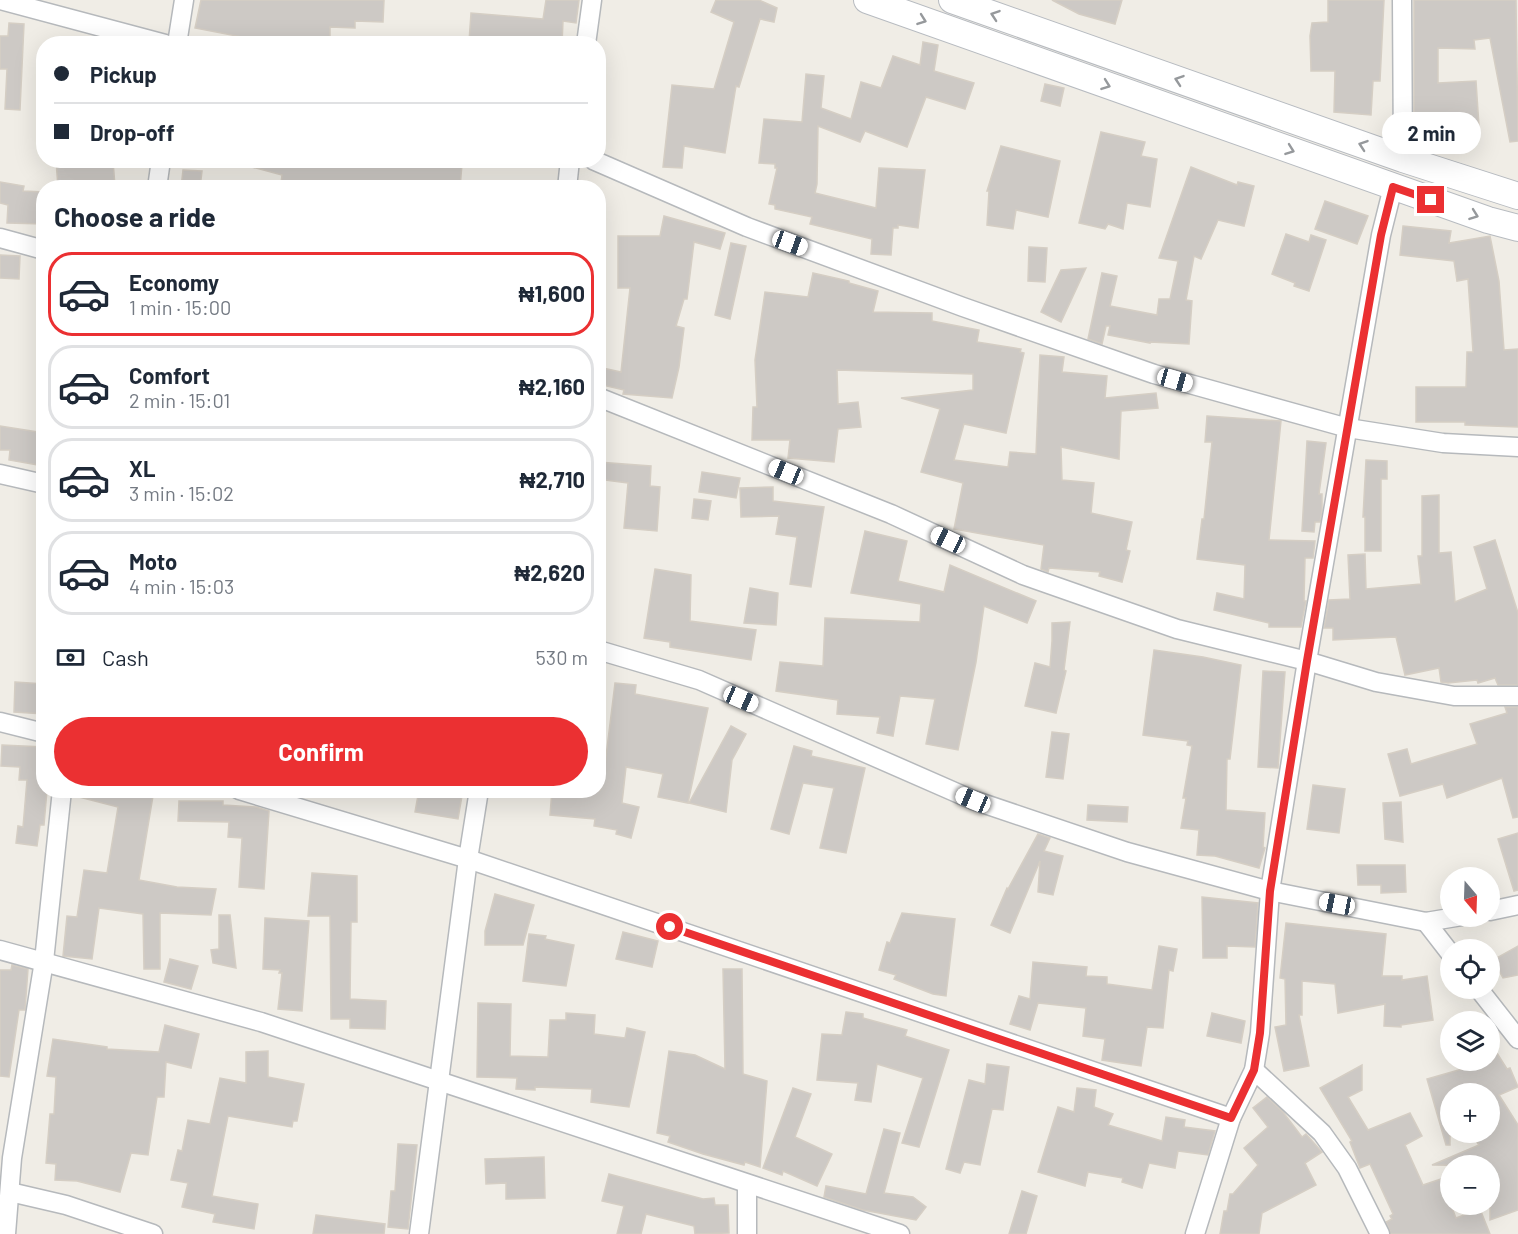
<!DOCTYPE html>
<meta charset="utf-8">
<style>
body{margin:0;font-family:Barlow,sans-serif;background:#f2f2f3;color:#1f2937;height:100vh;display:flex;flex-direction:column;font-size:22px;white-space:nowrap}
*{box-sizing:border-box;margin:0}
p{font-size:20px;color:#747a83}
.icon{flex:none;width:33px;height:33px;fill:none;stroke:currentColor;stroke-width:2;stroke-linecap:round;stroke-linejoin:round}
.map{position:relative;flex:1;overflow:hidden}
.drawer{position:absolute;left:36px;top:180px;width:570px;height:618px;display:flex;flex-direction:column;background:#fff;border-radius:24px;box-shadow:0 6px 24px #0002}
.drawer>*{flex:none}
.banner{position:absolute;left:36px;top:36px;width:570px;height:132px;border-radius:24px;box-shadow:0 6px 24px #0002;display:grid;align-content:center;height:132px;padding:0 18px;background:#fff}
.needle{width:39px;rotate:161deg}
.buttons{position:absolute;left:1440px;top:867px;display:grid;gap:12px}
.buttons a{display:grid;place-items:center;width:60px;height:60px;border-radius:50%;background:#fff;box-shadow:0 6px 24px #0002;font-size:30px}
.end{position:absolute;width:27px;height:27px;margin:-14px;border:8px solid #eb3032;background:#fff;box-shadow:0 0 0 3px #fff}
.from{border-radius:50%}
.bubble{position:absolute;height:42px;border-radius:21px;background:#fff;box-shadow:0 6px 24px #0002;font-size:20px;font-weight:700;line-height:42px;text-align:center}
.car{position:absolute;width:18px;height:36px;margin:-18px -9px;border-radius:8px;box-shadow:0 0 4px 2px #0007;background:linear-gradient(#fff 24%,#345 0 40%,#fff 0 76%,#345 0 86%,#fff 0)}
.banner b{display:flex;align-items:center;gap:21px;height:57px;font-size:22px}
.banner b+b{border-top:2px solid #e0e1e3}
.banner i{width:15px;height:15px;background:#1f2937}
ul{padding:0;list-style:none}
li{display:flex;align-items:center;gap:18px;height:84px;margin:0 12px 9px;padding:0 6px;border:3px solid #e0e1e3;border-radius:24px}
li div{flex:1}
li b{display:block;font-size:22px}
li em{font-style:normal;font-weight:700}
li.selected{border-color:#eb3032}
li>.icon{width:54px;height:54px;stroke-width:1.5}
h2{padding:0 18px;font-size:27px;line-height:72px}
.pay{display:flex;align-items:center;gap:15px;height:66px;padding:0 18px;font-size:22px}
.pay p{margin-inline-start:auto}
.action{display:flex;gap:12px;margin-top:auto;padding:12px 18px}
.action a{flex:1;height:69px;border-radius:36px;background:#eb3032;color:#fff;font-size:24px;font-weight:700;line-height:69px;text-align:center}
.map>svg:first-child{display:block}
.building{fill:#cdc9c5;stroke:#d5cec4;stroke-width:1.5}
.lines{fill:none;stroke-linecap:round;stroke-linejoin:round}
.street-casing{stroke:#b6b9bc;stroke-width:21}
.secondary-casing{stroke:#b7bbc0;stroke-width:28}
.street{stroke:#fff;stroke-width:18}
.secondary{stroke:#fff;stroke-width:26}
.oneway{stroke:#96999c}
.route{stroke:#eb3032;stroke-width:8}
</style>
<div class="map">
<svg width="1518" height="1234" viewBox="0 0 1518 1234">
<rect width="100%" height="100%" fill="#f0ede6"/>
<g class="building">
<path d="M201 0H384L383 22 355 21V28L330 27V37L247 38 195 28Z"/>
<path d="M546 0H579L576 23 563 21 562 44 469 42 471 13 543 19Z"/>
<path d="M716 0H759L777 8 774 22 760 19 739 87 736 86 725 153 684 146 682 168 663 167 672 85 714 89 734 22 711 12Z"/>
<path d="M1052 0H1122L1115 24 1079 14Z"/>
<path d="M1328 0H1384L1380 81H1373L1371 115 1334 112 1335 71H1311L1310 36 1312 23 1328 22Z"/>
<path d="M1414 0H1516L1518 141 1510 142 1490 38 1474 40 1475 49 1438 48V83L1476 81 1479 126H1414Z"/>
<path d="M9 23 24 24 20 110 5 109 7 69H0V36H8Z"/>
<path d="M923 42 938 45 934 71 974 83 965 109 926 97 907 147 865 131 860 142 818 126 817 184 815 193 876 208 879 168 925 170 918 228 898 225V228H893L891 255 871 254 872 239 810 224 812 217 775 209V205L769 204 777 168H775V164L759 163 764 119 802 122 806 74 824 76 821 108 851 119 861 82 881 88 893 56 920 65Z"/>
<path d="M1045 84 1064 88 1060 106 1041 101Z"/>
<path d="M1101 132 1145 142 1141 156 1157 159 1150 207 1127 203 1123 229 1108 224 1105 229 1079 223Z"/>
<path d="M1001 146 1060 161 1048 217 1016 210 1013 229 987 225 989 191H987Z"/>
<path d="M56 160H74V165L113 161 115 186 58 188Z"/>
<path d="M249 160H435L434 163 462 164 460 188H348L303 182V186L281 183 282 175 248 166Z"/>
<path d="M1191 167 1237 185 1238 182 1254 186 1244 226 1218 220 1201 259 1194 256 1186 300 1192 301 1189 344 1150 342V343L1108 335 1110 326H1106L1102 344 1088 339 1102 273 1117 276 1110 306 1157 315 1159 299H1170L1178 261 1159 258Z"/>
<path d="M183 170 202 171 200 188H181Z"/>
<path d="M0 182 24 186 23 191 44 192V224L7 223 8 205 0 203Z"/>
<path d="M1325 201 1368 216 1357 244 1315 229Z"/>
<path d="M664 216 725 233 720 249 694 242 687 299H684L676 326 684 328 679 367 672 398 623 394 624 390 598 384V367L621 372 630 288H618V236H660Z"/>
<path d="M1403 226 1451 231 1449 243 1490 236 1499 281 1504 350 1518 349V427L1465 425V422H1416V387H1466L1467 352H1473L1468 279 1457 281 1454 261 1400 255Z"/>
<path d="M1286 234 1309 242 1311 235 1326 240 1309 291 1294 286 1295 283 1272 274Z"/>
<path d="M731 243 746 246 730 319 715 315Z"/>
<path d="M1029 247 1047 248 1045 282 1028 281Z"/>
<path d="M0 255 20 256 19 279 0 278Z"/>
<path d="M1086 268 1061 322 1041 312 1061 270Z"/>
<path d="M813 273 849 281V283L878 291 873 312 932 313V321L979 330 977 342 1021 349 1020 352 1024 353 1006 433 964 424 954 460 1008 467 1010 452 1036 454 1040 355 1064 357 1062 372 1107 376 1105 398 1156 393 1158 408 1121 411 1119 459 1061 447 1062 480 1094 483 1091 513 1132 522 1126 550 1130 551 1122 582 1099 576 1100 572 1049 568 1048 572 1041 569 1044 545 954 529 963 483 921 472 940 409 901 398 973 390V374L837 370 838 404 858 402 861 427 838 429 834 462 788 458 790 440H752L753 407H757L755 360 765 292 808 297Z"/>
<path d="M1207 416 1281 421 1269 540 1315 541 1313 558H1305L1304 601H1306L1301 627H1269V623L1214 610 1217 593 1244 599 1245 565 1197 559 1202 519H1204L1212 442H1205Z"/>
<path d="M0 426 44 433V466L9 460 10 450H0Z"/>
<path d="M1307 441 1326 443 1319 494H1322V510L1320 522H1315L1314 532 1302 531Z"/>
<path d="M1366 460 1387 461V479H1381V551H1365V517H1363Z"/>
<path d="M598 462 651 466 650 486 660 487 657 531 624 528 628 483 598 479Z"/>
<path d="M702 472 740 478 736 498 699 492Z"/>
<path d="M773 487V501L824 507 811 587 790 584 797 537 776 534 779 516 741 517 740 488Z"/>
<path d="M1439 495V553L1451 552 1455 602 1487 589 1474 547 1495 540 1518 613V685H1498L1495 678 1478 683 1477 680 1448 683 1441 682 1439 668 1405 675 1396 637 1333 640V628H1324L1329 600 1350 599 1348 555 1365 554 1366 589 1421 584 1418 556H1422V496Z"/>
<path d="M694 499 711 501 708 520 692 518Z"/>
<path d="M865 531 907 541 898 581 944 592 950 565 1036 601 1027 623 984 606 976 662 958 750 926 744 935 699 900 696 893 736 877 733 880 717 837 714 838 700 776 691 780 662 823 666 825 618 920 622 921 604 851 593Z"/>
<path d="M655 569 691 575 690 621 756 630 751 660 670 647V642L644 638Z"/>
<path d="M750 588 778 593 776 625 744 623Z"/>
<path d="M1070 622 1064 670 1066 671 1056 713 1025 706 1035 663 1050 667 1052 641V623Z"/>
<path d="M1154 650 1203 657 1241 665 1230 759H1227L1226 810 1265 813 1263 847 1265 848 1259 868 1215 856 1197 855 1199 830 1181 828 1186 798H1183L1192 746 1187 745 1188 741 1143 735Z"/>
<path d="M1263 671 1285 672 1278 768 1258 767Z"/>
<path d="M15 682 44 684V714L14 712Z"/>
<path d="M615 683 636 685 635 694 708 708 688 803 658 797 663 774 626 767 622 803 639 807 631 838 616 834 617 830 594 826 595 819 550 815 552 790H600L603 781Z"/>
<path d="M1505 707H1518V817L1513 818 1502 778 1447 798 1443 784 1400 796 1388 754 1407 749 1411 764 1477 744 1470 724 1507 713Z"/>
<path d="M731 726 746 734 732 760 726 812 689 803Z"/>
<path d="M1052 732 1069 734 1063 779 1046 777Z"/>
<path d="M2 745 44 747V790H47L44 825H40L37 846 16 843 18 826 23 827 27 780H19L20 767 1 766Z"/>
<path d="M794 746 812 751 811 756 865 768 846 853 820 848 834 788 803 783 789 834 771 829Z"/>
<path d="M1313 785 1345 789 1339 833 1307 829Z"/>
<path d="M76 790H154L139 880 177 887 216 889 211 915 160 913V969H144L143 914 99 908 92 959 63 956 67 916 77 917 84 870 107 873 118 807 75 796Z"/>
<path d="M419 790H463L458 819 415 812Z"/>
<path d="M179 801H223V805L256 807 269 811 264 889 239 887 242 838 228 837 229 822 178 821Z"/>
<path d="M1401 802 1403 842 1385 839 1383 803Z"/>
<path d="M1088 805 1128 807 1127 822 1087 820Z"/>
<path d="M1518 833V890L1514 891 1498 839Z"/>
<path d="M1038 834 1050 838 1044 851 1063 856 1053 895 1038 892 1040 861 1010 933 991 925 1007 888 1008 889Z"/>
<path d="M1357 865H1405L1406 892 1381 893V885H1358Z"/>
<path d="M312 873 357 876V922H351L350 999 386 1001 385 1029 350 1028V1019H331L330 916H308Z"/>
<path d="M495 894 534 905 523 945H485V931Z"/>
<path d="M1202 897 1258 903 1255 947 1227 946V958H1203Z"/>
<path d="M902 913 955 919 946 996 933 994 894 979 896 975 879 970 887 942 890 943Z"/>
<path d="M219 915H230L236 968 213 963 211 950 219 949Z"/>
<path d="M265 918 309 921 302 1011 278 1009 282 973H279L280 970 263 969Z"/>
<path d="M1286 923 1386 934 1382 976H1402V980L1427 976 1433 1020 1401 1025V1027L1384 1026 1385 1004 1338 1013 1335 984 1302 981V1015H1299L1309 1066 1284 1071 1275 1027 1286 1025 1285 979 1280 978Z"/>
<path d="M623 932 658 941 652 967 616 959Z"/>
<path d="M529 934 546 936 545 939 574 945 566 986 523 981Z"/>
<path d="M1159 946 1177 949 1173 971 1169 970 1163 1028 1147 1027 1141 1066 1102 1060 1105 1039 1083 1036 1086 1008 1038 1003 1030 1030 1010 1024 1019 996 1030 999 1033 962 1087 967 1086 976 1107 977V984L1152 990Z"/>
<path d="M1518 946V975L1503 978 1493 960Z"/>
<path d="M170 959 198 966 191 989 164 982Z"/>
<path d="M12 965 28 969 25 1010H19L9 1077 0 1076V970H11Z"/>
<path d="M723 969H742L743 1074 767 1081 760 1167 745 1162 744 1165 703 1154 668 1142 670 1136 657 1133 669 1051 695 1055 725 1069Z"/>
<path d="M478 1003 511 1004 510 1056 548 1057 550 1020H566V1013L595 1015 594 1034 625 1038 627 1028 645 1032 629 1107 591 1102 592 1089 535 1087V1090L516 1089 517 1078 477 1077Z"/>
<path d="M846 1012 863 1014V1018L907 1030 905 1036 949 1050 919 1147 902 1143 923 1078 877 1064 871 1102 855 1100 858 1083 817 1080 822 1034 842 1035Z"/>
<path d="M1212 1013 1245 1021 1241 1043 1207 1036Z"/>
<path d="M165 1025 199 1034 191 1068 166 1062 164 1097H157L148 1155 131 1153 120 1192 77 1181 55 1180 56 1164 46 1163 50 1114H54L56 1077 47 1076 53 1039 107 1047V1049L159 1052Z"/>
<path d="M1490 1042 1507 1069 1510 1068 1518 1087 1499 1095 1518 1125V1210L1490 1220V1166L1432 1165 1479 1145 1474 1138 1483 1132H1490V1094H1450V1145H1446L1427 1079 1476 1065 1473 1060H1490Z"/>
<path d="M268 1051V1077L304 1084 297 1121H293L292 1127 228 1116 212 1196 258 1204 254 1229 213 1222 215 1214 182 1207 188 1183 171 1180 178 1150 182 1151 188 1120 210 1124 220 1078 246 1083V1052Z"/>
<path d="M987 1064 1009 1067 1003 1110 992 1109 980 1165 964 1162 960 1173 946 1169 969 1080 985 1084Z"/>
<path d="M1362 1065V1090L1348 1097 1368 1130 1410 1113 1422 1136 1405 1145 1423 1185 1441 1179 1456 1218 1480 1209 1490 1234H1391L1386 1222 1392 1219 1390 1216 1393 1214 1370 1164 1360 1168 1350 1142 1352 1141 1320 1088Z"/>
<path d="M793 1088 811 1094 795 1137 832 1154 817 1186 783 1171 782 1175 763 1168Z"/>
<path d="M1077 1088 1096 1090 1094 1107 1113 1114 1108 1125 1162 1141 1166 1117 1185 1120 1184 1127 1215 1131 1208 1155 1178 1151 1175 1168 1149 1163 1142 1188 1122 1182 1123 1178 1088 1172 1085 1186 1038 1172 1058 1107 1074 1112Z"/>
<path d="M1267 1097 1283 1112 1302 1137 1306 1134 1322 1152 1305 1163 1316 1185 1262 1213 1259 1234H1220L1224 1211H1227L1230 1194H1233L1258 1165 1244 1148 1268 1127 1253 1108Z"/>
<path d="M884 1129 900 1133 884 1193 913 1197 926 1207 916 1220 863 1210 824 1197 826 1186 866 1194Z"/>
<path d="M398 1144 417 1145 408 1229 388 1227 391 1191H395Z"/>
<path d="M544 1157 545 1198 506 1199V1183L486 1184 485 1159Z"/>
<path d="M609 1174 703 1199 714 1198 715 1205H728L729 1233 695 1234 694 1226 646 1214 641 1234H617L624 1206 602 1201Z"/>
<path d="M1022 1191 1037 1196 1026 1234H1009Z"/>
<path d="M316 1215 385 1224 384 1234H313Z"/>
</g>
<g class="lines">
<g class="street-casing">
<g id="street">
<path d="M0 0 165 44"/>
<path d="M1402 0 1403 159"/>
<path d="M177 44 184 0"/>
<path d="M586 44 592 0"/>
<path d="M593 160 747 227 963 307 1154 374 1348 428 1443 443 1518 447"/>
<path d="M157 188 161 160"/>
<path d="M567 188 570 160"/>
<path d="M0 238 44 250"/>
<path d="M598 397 891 514 1023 575 1177 629 1307 661 1376 682 1454 696H1518"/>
<path d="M0 474 44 484"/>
<path d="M598 650 699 680 973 800 1127 852 1270 891 1426 922 1462 916"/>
<path d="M0 722 44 733"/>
<path d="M239 790 468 859 1231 1118"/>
<path d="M1490 911 1518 905"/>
<path d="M1426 922 1450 953"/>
<path d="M0 950 261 1022 900 1234"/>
<path d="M1478 988 1518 1039"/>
<path d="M1254 1070 1322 1133 1347 1168 1380 1234"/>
<path d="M10 1192 66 1205 153 1234"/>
<path d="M6 1234 12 1158 44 961 62 790"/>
<path d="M419 1234 468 859 479 790"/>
<path d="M747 1234V1184"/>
<path d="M1195 1234 1231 1118 1254 1070 1260 1033 1270 891 1307 661 1381 235 1393 187"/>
</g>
</g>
<g class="secondary-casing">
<g id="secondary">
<path d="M867 0 1488 220 1518 228"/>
<path d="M952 0 1403 159 1518 196"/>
</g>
</g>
<use href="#street" class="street"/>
<use href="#secondary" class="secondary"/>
</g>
<defs><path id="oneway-chevron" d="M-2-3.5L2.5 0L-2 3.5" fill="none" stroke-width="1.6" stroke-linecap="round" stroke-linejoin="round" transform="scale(1.5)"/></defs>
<g class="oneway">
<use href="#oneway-chevron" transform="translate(995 15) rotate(-161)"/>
<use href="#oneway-chevron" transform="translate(922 20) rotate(20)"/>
<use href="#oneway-chevron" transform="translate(1179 80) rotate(-161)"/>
<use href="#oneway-chevron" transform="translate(1106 85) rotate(20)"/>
<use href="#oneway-chevron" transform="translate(1363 145) rotate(-161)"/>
<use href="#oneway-chevron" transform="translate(1290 150) rotate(20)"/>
<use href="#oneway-chevron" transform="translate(1474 215) rotate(20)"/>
</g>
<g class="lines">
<path class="route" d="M670 927 1231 1118 1254 1070 1260 1033 1270 891 1307 661 1381 235 1393 187 1431 200"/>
</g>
</svg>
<div class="buttons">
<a><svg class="needle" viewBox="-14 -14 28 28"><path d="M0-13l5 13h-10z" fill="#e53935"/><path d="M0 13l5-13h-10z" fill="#747a83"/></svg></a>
<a><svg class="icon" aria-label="locate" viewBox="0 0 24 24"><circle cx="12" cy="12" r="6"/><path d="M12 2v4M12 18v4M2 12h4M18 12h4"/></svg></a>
<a><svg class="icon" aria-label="layers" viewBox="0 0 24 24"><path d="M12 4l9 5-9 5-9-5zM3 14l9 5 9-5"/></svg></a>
<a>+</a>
<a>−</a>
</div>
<i class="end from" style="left:670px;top:927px"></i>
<i class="end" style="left:1431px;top:200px"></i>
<div class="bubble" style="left:1382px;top:112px;width:99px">2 min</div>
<i class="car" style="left:790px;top:243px;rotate:110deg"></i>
<i class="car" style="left:1175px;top:380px;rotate:106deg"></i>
<i class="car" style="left:786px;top:472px;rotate:292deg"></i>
<i class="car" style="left:948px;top:540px;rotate:295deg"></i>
<i class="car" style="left:741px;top:699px;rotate:114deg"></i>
<i class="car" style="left:973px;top:800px;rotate:293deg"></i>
<i class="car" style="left:1337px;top:904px;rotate:281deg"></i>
<div class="banner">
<b><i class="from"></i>Pickup</b>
<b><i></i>Drop-off</b>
</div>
<section class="drawer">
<h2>Choose a ride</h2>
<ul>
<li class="selected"><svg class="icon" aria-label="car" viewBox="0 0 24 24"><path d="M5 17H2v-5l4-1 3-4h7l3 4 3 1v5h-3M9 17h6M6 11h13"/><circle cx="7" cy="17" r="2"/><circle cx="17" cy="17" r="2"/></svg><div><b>Economy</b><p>1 min · 15:00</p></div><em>₦1,600</em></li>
<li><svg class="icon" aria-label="car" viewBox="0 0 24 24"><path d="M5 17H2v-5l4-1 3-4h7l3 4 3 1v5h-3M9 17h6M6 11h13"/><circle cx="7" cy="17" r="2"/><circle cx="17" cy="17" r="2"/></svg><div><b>Comfort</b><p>2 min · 15:01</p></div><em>₦2,160</em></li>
<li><svg class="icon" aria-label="car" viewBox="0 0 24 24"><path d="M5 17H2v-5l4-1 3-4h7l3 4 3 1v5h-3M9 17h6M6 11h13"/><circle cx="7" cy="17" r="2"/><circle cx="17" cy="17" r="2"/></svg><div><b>XL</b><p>3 min · 15:02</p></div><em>₦2,710</em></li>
<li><svg class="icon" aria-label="car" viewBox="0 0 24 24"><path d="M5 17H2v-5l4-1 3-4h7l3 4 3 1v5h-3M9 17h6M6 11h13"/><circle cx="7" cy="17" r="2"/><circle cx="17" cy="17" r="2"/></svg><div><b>Moto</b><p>4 min · 15:03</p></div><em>₦2,620</em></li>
</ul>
<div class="pay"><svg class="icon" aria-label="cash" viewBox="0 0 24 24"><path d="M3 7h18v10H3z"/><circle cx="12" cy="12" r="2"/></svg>Cash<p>530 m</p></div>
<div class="action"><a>Confirm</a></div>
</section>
</div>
